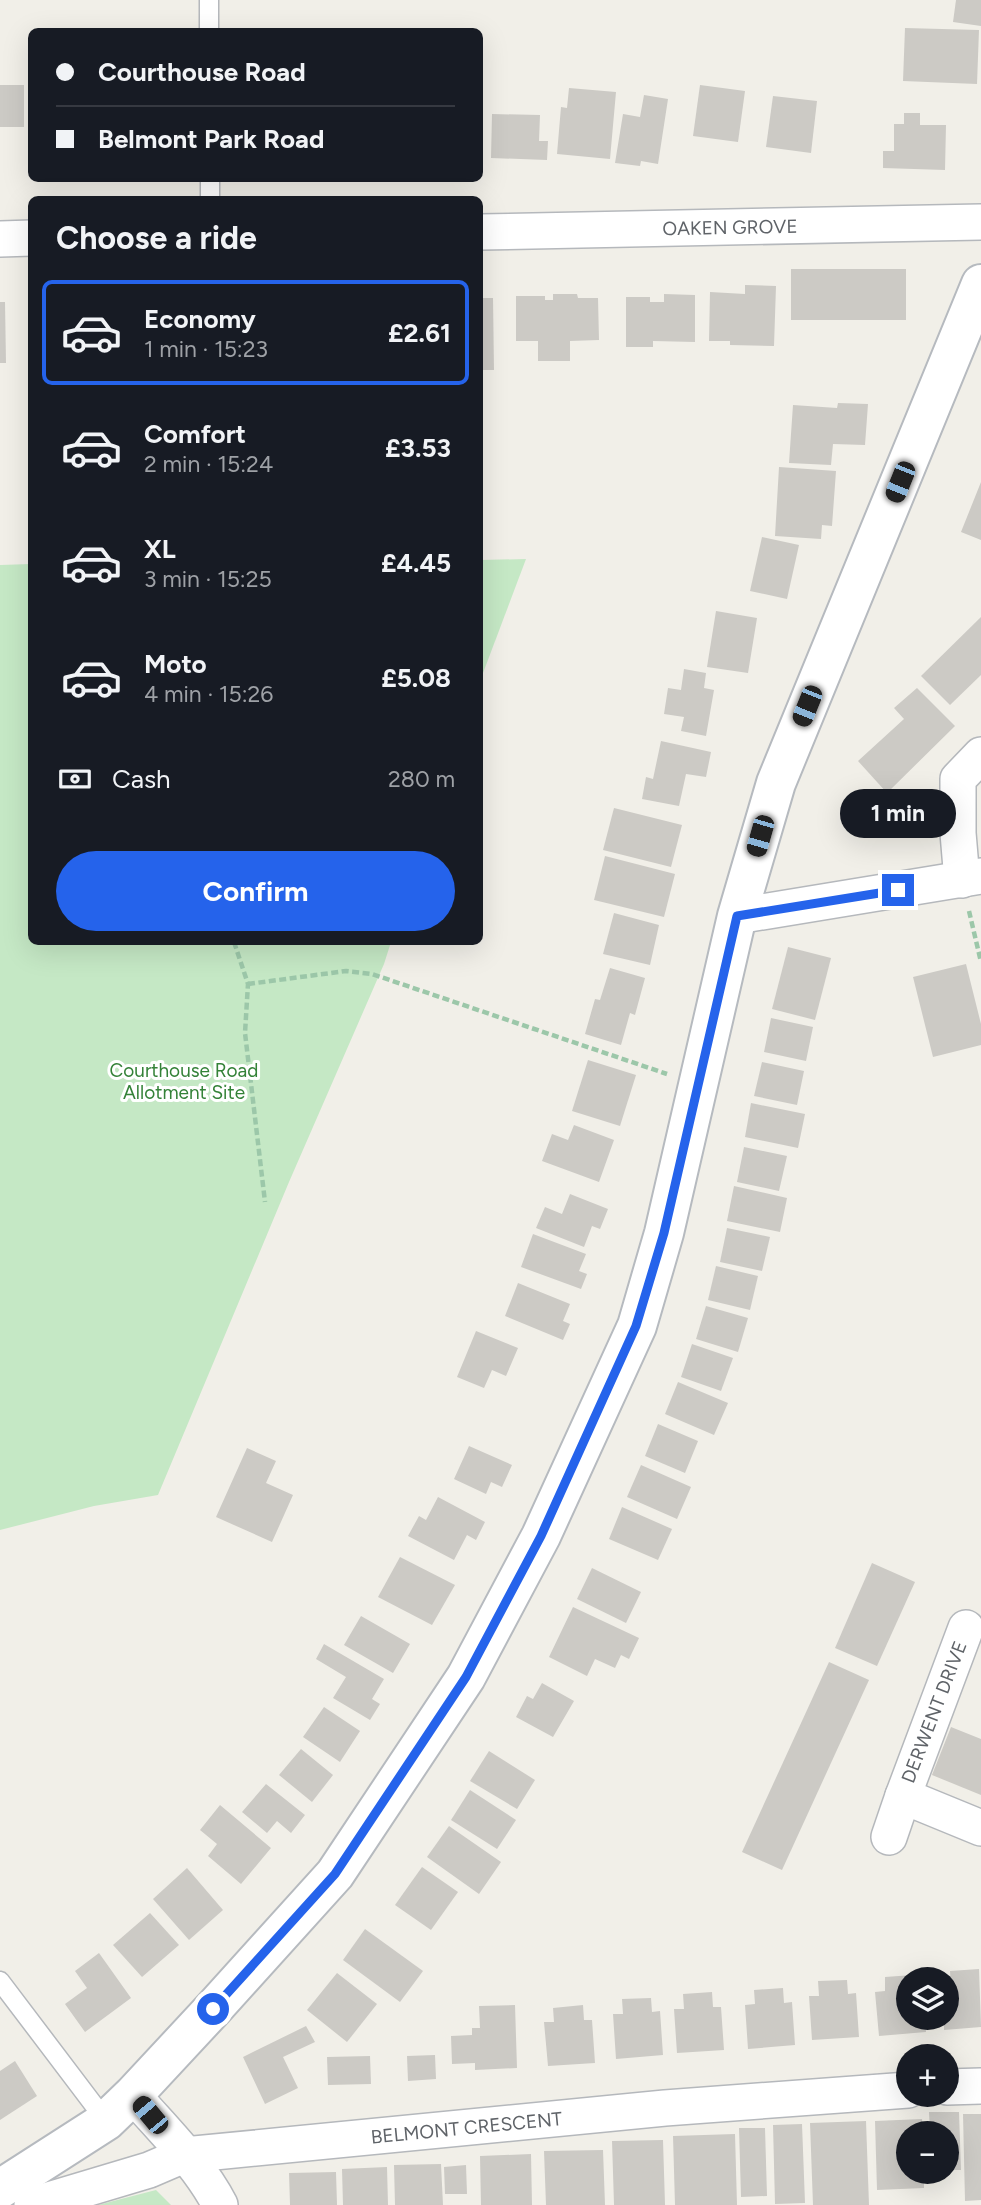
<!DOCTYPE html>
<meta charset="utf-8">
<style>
body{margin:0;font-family:Figtree,sans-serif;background:#20242c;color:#f1f3f6;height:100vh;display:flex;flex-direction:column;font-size:26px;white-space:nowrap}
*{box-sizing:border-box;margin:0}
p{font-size:23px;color:#9ea1a6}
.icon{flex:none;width:38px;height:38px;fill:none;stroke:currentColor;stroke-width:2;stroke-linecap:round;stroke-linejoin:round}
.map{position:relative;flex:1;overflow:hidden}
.details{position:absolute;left:28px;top:196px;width:455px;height:749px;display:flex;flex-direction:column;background:#171b24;border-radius:10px;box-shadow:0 7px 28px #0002}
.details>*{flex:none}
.top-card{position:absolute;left:28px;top:28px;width:455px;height:154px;border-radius:10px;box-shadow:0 7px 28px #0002;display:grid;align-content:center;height:154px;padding:0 28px;background:#171b24}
.buttons{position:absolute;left:896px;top:1967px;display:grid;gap:14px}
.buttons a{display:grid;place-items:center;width:63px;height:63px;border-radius:50%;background:#171b24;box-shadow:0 7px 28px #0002;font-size:35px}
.end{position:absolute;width:32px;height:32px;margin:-16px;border:9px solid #2563eb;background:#fff;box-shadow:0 0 0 4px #fff}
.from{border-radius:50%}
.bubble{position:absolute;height:49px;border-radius:24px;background:#171b24;box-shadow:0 7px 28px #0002;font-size:23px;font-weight:700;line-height:49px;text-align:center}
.car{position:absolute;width:21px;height:42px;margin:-21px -10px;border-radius:9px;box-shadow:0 0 5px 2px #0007;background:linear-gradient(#222 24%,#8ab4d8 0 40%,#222 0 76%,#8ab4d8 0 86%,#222 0)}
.top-card b{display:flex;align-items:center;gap:24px;height:66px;font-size:26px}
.top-card b+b{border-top:2px solid #363941}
.top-card i{width:18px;height:18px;background:#f1f3f6}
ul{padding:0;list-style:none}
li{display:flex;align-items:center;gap:21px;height:105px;margin:0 14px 10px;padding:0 14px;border:4px solid transparent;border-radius:10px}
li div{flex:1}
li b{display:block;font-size:26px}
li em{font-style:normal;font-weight:700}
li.selected{border-color:#2563eb}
li>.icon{width:63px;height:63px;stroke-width:1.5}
h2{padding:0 28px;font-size:32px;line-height:84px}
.pay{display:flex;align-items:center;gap:18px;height:77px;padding:0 28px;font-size:26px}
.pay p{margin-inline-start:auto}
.button{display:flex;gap:14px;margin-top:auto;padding:14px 28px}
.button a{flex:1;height:80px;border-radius:42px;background:#2563eb;color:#fff;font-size:28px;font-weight:700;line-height:80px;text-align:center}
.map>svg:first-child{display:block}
.green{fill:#c5e8c5}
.building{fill:#cccac5}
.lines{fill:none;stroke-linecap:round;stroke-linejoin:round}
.lane-casing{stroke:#b5b8bc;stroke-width:21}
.street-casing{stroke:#b5b8bc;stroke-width:38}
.secondary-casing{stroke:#b6babf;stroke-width:42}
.path{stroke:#9cc7a9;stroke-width:4.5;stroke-dasharray:7 3.5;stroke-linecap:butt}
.lane{stroke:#fff;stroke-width:18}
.street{stroke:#fff;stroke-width:35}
.secondary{stroke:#fff;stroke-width:38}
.route{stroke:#2563eb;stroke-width:9}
.labels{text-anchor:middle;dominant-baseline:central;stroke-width:6;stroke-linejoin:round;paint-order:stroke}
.street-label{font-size:19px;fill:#5f6368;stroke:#fff}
.park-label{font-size:19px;fill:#348238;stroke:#fff}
</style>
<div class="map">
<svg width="981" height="2205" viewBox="0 0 981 2205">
<rect width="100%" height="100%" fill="#f1efe8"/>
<g class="green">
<path d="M526 559 480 681V560Z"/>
<path d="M31 564 32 942H391L384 964 289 1182 158 1495 94 1506 0 1530V565Z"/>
<path d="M156 2190 171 2205H98Z"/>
</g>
<g class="building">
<path d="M956 0H981V26L953 22Z"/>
<path d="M905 28 979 30 977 84 903 81Z"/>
<rect x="0" y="85" width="24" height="42"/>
<path d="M700 85 745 91 738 142 693 136Z"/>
<path d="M569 88 616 92 610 159 557 154 561 107 567 108Z"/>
<path d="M644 95 668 99 658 164 641 161 640 166 615 163 623 114 640 117Z"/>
<path d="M773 96 817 101 811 153 766 147Z"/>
<path d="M904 113H920V125H946L945 170 883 168V151H894V124H904Z"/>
<path d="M492 114 540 115 539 141H548L547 160 491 158Z"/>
<rect x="791" y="269" width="115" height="51"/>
<path d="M745 285 776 286 774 346 730 345V341H709L710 292 745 294Z"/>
<path d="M553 294H577L578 298H598L599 340 570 341V361H538V341H516V296H545V300H553Z"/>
<path d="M664 294 695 295V342L653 341V347H626V297H650V302H664Z"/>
<path d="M480 298H493L494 370H480Z"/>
<path d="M0 302H5L6 363H0Z"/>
<path d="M838 403 868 404 865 445 833 444 831 465 789 463 793 405 837 408Z"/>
<path d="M779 467 836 471 832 526 822 525 821 539 775 536Z"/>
<path d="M981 482V540L961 532Z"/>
<path d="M762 537 799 545 787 599 750 591Z"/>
<path d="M716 611 757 618 748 673 707 667Z"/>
<path d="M981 617V675L950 705 921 676Z"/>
<path d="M684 669 706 673 704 688 714 690 706 736 681 731 684 717 664 714 668 688 681 690Z"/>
<path d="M917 688 955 726 887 793 858 761 904 719 894 708Z"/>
<path d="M661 741 711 752 706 777 686 774 679 806 642 799 646 777 653 779Z"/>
<path d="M614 808 682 825 671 867 603 850Z"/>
<path d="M605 856 675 874 664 917 594 900Z"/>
<path d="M614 913 659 925 650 965 603 954Z"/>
<path d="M788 947 831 958 815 1020 772 1009Z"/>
<path d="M966 964 981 1024V1045L933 1057 913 977Z"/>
<path d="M610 968 645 978 635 1015 630 1013 621 1045 585 1034 595 999 600 1000Z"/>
<path d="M771 1018 813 1027 806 1061 764 1052Z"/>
<path d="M588 1060 636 1075 620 1126 572 1111Z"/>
<path d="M762 1062 804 1071 797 1105 754 1096Z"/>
<path d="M751 1103 805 1114 798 1148 745 1137Z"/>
<path d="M574 1125 614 1140 599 1182 542 1161 552 1134 568 1140Z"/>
<path d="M744 1147 787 1156 779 1191 737 1182Z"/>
<path d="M734 1186 787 1198 780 1232 727 1221Z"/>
<path d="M570 1194 608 1209 600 1229 592 1226 584 1247 536 1228 545 1207 562 1214Z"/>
<path d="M727 1228 770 1237 762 1271 720 1262Z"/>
<path d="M533 1234 586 1254 579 1271 587 1274 581 1289 521 1267Z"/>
<path d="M716 1266 758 1276 750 1310 708 1300Z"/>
<path d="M518 1283 570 1304 563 1321 570 1324 563 1340 505 1316Z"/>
<path d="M706 1306 748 1318 738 1352 696 1339Z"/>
<path d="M476 1331 518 1348 506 1376 492 1370 484 1388 457 1377Z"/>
<path d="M692 1344 733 1358 721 1391 681 1377Z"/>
<path d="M678 1382 728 1403 714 1435 665 1414Z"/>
<path d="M658 1424 698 1441 685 1473 645 1456Z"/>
<path d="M469 1446 512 1465 502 1487 491 1482 486 1494 454 1479Z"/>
<path d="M247 1448 276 1461 266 1483 293 1495 272 1542 216 1517Z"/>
<path d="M641 1465 691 1487 677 1519 627 1497Z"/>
<path d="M438 1497 485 1522 476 1540 467 1535 454 1560 408 1536 419 1516 426 1520Z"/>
<path d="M622 1507 672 1529 658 1560 609 1539Z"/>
<path d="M400 1557 455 1585 432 1625 378 1597Z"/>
<path d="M872 1563 915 1582 877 1666 835 1648Z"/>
<path d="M592 1568 641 1592 626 1623 577 1599Z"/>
<path d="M573 1607 639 1638 629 1659 621 1655 615 1668 595 1659 587 1676 549 1657Z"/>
<path d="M361 1616 410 1644 393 1673 344 1645Z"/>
<path d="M324 1644 384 1679 372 1699 380 1704 370 1720 333 1698 346 1677 316 1659Z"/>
<path d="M829 1662 869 1680 782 1870 742 1852Z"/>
<path d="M542 1683 574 1701 553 1737 516 1717 527 1696 533 1699Z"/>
<path d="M324 1707 360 1731 340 1762 303 1737Z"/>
<path d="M951 1727 981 1739V1795L932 1775Z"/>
<path d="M301 1749 333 1775 312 1802 279 1775Z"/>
<path d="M489 1751 535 1780 517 1809 470 1781Z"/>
<path d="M266 1784 305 1815 291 1833 277 1821 267 1833 242 1812Z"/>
<path d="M470 1790 516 1820 497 1849 451 1820Z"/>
<path d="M220 1805 271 1848 241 1884 208 1856 217 1844 200 1830Z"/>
<path d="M449 1826 501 1862 479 1894 427 1857Z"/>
<path d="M422 1867 458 1892 431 1930 395 1905Z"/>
<path d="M187 1868 223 1910 189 1940 153 1899Z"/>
<path d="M150 1913 179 1945 142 1977 113 1945Z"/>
<path d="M365 1929 423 1971 400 2002 343 1960Z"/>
<path d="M99 1953 131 1998 85 2032 65 2004 87 1988 75 1971Z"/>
<path d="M979 1969 981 2027 944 2030V2018H947V1985H951L950 1971Z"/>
<path d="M337 1973 377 2004 347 2042 307 2010Z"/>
<path d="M913 1975 914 1979H908V2018H925L926 2032 879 2036 875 1992 885 1991V1977Z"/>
<path d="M847 1980 848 1994 856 1993 859 2037 812 2040 809 1996H819L818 1981Z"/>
<path d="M783 1988 784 2003 792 2002 795 2045 748 2049 745 2005 755 2004 754 1990Z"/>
<path d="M712 1992 713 2007H721L724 2050 677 2053 674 2009H684L683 1994Z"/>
<path d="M651 1998 652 2012 660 2011 663 2055 616 2059 613 2014H623L622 1999Z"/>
<path d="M515 2005 517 2068 475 2070V2063L452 2064 451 2036 472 2035V2028H480L479 2006Z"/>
<path d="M583 2005 584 2020H592L595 2063 548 2066 544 2022H554L553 2008Z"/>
<path d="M306 2026 315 2042 283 2057 298 2088 265 2104 243 2057Z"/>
<path d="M435 2055 436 2079 408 2081 407 2056Z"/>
<path d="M370 2056 371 2084 328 2085 327 2057Z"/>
<path d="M15 2061 37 2096 0 2120V2071Z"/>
<path d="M929 2112H959L961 2170H947V2133H930Z"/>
<path d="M963 2114H981V2200L965 2201Z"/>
<path d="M922 2119 923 2133H908V2172H924V2188L877 2190 875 2121Z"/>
<path d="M866 2121 869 2205H813L810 2123Z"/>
<path d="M802 2124 805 2203 775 2204 773 2125Z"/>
<path d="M739 2128H765L767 2196 741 2197Z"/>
<path d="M735 2134 737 2205H675L673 2136Z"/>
<path d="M663 2140 665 2205H614L612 2141Z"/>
<path d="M603 2150 605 2205H546L544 2151Z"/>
<path d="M531 2154 532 2205H481L480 2156Z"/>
<path d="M441 2164 443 2205H395L394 2165Z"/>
<path d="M466 2165 467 2194H445L444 2167Z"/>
<path d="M387 2167 388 2205H343L342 2169Z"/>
<path d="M336 2172 337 2205H290L289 2173Z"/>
</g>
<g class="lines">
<g class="lane-casing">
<g id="lane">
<path d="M209 0V32"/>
<path d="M210 178V200"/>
<path d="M0 1981 106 2121"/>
</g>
</g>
<g class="street-casing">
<g id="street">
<path id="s1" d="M480 232 981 222"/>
<path d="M0 239 32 238"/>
<path d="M962 880 958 833V779L981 755"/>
<path d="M737 916 981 876"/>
<path d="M966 1628 903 1796 981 1828"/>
<path d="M889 1837 903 1796"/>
<path d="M947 2087 981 2086"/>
<path d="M133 2095C163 2130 199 2164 220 2205"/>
<path id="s2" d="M32 2205 149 2170 184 2155 665 2108 908 2090"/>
</g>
</g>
<g class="secondary-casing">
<path id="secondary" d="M0 2189 106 2121 133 2095 213 2009 335 1874 466 1677 541 1536 637 1326 664 1233 737 916 776 783 981 284"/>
</g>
<g class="path">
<path d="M969 911 981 962"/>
<path d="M234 942 248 984 245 1033 265 1202"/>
<path d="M248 984 346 971 372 974 667 1074"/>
</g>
<use href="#lane" class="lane"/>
<use href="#street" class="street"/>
<use href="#secondary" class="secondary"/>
</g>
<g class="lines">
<path class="route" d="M213 2009 335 1874 466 1677 541 1536 636 1326 664 1233 737 916 898 890"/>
</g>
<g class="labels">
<g class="street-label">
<text stroke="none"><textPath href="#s1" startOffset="250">OAKEN GROVE</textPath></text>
<text transform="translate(934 1712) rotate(-69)">DERWENT DRIVE</text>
<text stroke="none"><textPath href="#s2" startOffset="444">BELMONT CRESCENT</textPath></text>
</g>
<g class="park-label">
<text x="184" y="1070">Courthouse Road<tspan x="184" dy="22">Allotment Site</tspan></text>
</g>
</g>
</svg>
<div class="buttons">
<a><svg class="icon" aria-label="layers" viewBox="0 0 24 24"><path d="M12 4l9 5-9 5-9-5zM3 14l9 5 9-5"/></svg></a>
<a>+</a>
<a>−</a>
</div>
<i class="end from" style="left:213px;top:2009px"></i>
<i class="end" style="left:898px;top:890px"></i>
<div class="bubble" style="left:840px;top:789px;width:116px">1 min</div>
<i class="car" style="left:900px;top:482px;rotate:202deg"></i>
<i class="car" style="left:807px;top:706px;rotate:202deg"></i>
<i class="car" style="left:760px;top:836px;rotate:196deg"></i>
<i class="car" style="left:150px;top:2115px;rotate:320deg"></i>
<div class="top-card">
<b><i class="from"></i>Courthouse Road</b>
<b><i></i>Belmont Park Road</b>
</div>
<section class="details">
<h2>Choose a ride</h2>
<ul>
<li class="selected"><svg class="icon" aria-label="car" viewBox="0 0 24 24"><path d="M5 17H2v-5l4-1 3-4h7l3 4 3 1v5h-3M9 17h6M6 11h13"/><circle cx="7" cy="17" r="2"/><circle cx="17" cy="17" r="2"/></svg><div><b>Economy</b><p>1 min · 15:23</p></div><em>£2.61</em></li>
<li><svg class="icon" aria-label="car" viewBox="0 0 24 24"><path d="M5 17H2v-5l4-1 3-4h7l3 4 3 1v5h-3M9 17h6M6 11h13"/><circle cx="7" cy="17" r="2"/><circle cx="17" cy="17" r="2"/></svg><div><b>Comfort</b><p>2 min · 15:24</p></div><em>£3.53</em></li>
<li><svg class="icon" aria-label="car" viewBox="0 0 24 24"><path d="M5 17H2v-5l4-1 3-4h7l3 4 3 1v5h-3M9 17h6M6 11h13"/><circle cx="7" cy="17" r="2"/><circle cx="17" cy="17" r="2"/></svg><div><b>XL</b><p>3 min · 15:25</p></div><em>£4.45</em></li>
<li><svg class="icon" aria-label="car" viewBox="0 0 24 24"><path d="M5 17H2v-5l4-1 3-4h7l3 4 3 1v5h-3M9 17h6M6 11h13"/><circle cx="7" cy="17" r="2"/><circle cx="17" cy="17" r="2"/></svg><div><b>Moto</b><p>4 min · 15:26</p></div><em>£5.08</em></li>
</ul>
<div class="pay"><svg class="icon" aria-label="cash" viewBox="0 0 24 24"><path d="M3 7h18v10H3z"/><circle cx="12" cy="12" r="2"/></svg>Cash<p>280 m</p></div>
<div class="button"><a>Confirm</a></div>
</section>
</div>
